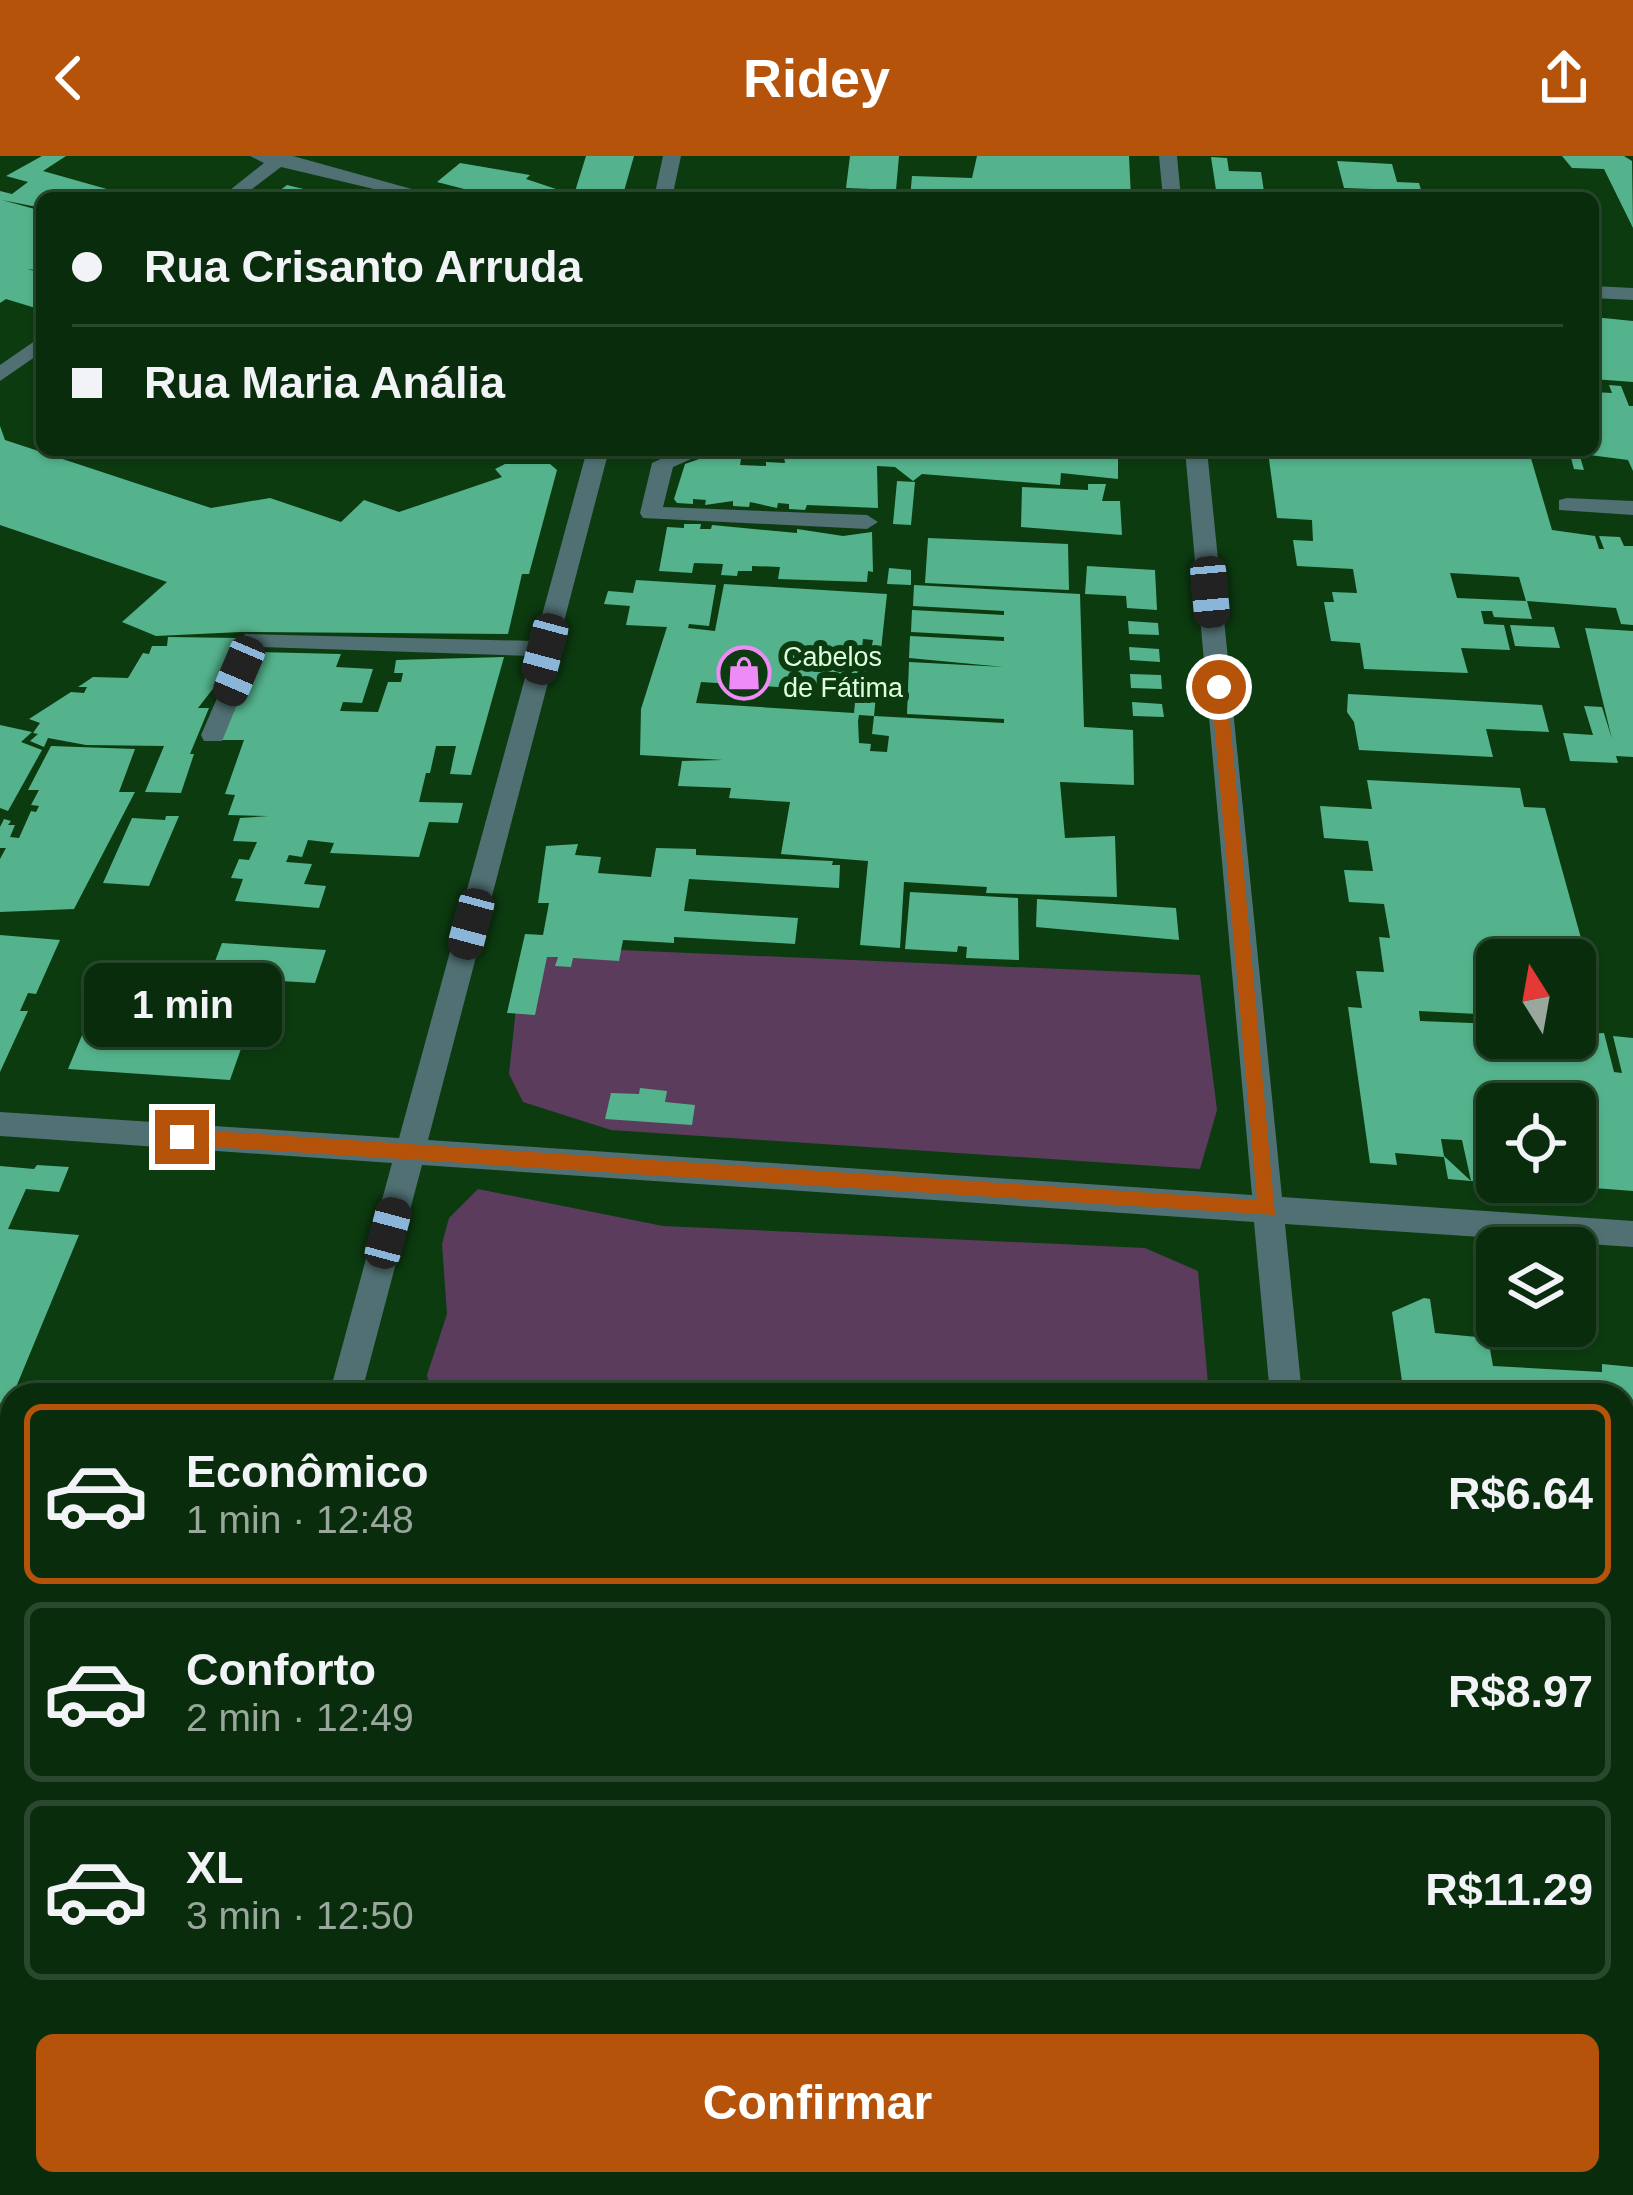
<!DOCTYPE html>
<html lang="pt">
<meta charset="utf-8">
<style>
body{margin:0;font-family:Helvetica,sans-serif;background:#123415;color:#f1f3f6;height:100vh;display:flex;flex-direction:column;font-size:45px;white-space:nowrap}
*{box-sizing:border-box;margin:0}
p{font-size:39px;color:#99a79d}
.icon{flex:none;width:66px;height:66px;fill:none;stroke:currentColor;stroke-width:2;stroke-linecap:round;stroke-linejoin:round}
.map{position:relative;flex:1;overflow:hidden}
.panel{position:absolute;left:0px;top:1227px;width:1635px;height:813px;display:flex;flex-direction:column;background:#092c0c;border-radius:36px 36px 0 0;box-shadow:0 3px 9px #0004,0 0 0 3px #29482d}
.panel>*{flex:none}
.top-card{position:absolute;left:36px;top:36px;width:1563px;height:264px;border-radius:18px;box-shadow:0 3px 9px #0004,0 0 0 3px #29482d;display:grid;align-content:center;height:264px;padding:0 36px;background:#092c0c}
.needle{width:78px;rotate:349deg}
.buttons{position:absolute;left:1476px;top:783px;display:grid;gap:24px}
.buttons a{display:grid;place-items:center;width:120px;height:120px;border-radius:18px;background:#092c0c;box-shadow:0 3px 9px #0004,0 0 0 3px #29482d;font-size:60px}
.end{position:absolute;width:54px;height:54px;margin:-27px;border:15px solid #b45309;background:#fff;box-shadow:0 0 0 6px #fff}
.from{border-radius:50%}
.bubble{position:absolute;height:84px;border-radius:18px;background:#092c0c;box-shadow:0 3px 9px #0004,0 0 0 3px #29482d;font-size:39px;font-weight:700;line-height:84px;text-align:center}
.car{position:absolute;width:36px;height:72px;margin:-36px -18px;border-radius:15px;box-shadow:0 0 9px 3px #0007;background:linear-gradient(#222 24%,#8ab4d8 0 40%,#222 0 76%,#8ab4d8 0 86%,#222 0)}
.top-card b{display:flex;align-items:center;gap:42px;height:114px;font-size:45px}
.top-card b+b{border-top:3px solid #29482d}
.top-card i{width:30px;height:30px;background:#f1f3f6}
ul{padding:21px 0 0;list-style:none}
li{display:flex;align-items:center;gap:36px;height:180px;margin:0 24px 18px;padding:0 12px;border:6px solid #29482d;border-radius:18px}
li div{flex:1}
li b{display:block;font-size:45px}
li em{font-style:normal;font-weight:700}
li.active{border-color:#b45309}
li>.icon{width:108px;height:108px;stroke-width:1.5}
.action{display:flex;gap:24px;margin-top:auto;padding:24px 36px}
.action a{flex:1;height:138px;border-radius:18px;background:#b45309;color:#fff;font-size:48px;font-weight:700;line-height:138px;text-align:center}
header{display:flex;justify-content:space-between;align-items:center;height:156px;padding:0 36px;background:#b45309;color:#fff;font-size:54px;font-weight:700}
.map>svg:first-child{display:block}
.green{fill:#5b3c5d}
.building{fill:#54b38c;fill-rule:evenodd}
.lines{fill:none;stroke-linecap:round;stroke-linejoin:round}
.minor{fill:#507073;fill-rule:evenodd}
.route{fill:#b45309}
.labels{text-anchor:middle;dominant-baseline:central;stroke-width:12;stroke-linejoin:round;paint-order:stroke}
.far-poi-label{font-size:27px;fill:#dffede;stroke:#0c3b10;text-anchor:start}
</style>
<header><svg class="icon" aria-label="back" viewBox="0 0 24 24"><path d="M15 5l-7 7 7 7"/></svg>Ridey<svg class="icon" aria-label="share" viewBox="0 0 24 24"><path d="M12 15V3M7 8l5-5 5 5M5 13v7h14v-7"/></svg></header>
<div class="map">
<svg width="1633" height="2039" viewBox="0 0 1633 2039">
<rect width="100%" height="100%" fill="#0c3b10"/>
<g class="green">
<path d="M551 791 1200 819 1217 954 1200 1013 611 974 523 946 509 918 519 824Z"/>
<path d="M478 1033 663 1070 1145 1092 1198 1115 1209 1239H431L427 1219 447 1158 442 1088 449 1062Z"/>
</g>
<g class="building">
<path d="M42 0H66L43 15 135 41 42 42V52L2 44 42 55V115L27 113 42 117V154L6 143 0 147V35L12 38 28 26 6 20Z"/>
<path d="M586 0H634L622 42H573Z"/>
<path d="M850 0H899L896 34 846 32Z"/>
<path d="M977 0H1129L1131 42H910L912 20 972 22Z"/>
<path d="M1562 0H1624L1632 5 1633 72 1604 13 1572 12Z"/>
<path d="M1211 1 1227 2 1229 15 1261 16 1265 42H1232L1231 35 1216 34Z"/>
<path d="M1337 5 1392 8 1397 26 1419 27 1423 41H1401L1399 34 1344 32Z"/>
<path d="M460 7 530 19 526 23 559 34 550 42H499L437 26Z"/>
<path d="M287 29 332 40V42H270Z"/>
<path d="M1593 161 1633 165V226L1593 223Z"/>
<path d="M1609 229 1621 230 1629 250H1633V315L1628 304 1582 298 1593 294V236L1612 237Z"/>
<path d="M0 270 5 284 211 352 270 342 341 366 364 344 399 356 502 321 495 313 505 308H550L557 314 529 418H522L508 478 241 476 156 480 122 466 167 426 0 369Z"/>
<path d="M783 294H1118V323L1061 317 1060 329 922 318 913 325 895 311 877 310 878 352 807 349 805 354 789 353V348L778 347 777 352 750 346 749 351 733 350V345L705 349 706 344 693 343V348L677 347 674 343 685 308 716 297V302L741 303 740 309 766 310V306L785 307Z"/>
<path d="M1308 294H1578L1584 314 1574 313 1571 302 1530 299 1552 374 1595 380 1599 393H1604L1599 380 1620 381 1624 390H1633V469L1621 468 1616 452 1527 445 1532 463 1494 461 1492 455H1481L1484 468 1504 469 1510 494 1461 492 1468 517 1364 513 1360 487 1331 485 1324 446H1334L1332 436 1357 437 1353 413 1297 410 1293 384 1313 385 1312 364 1277 362 1268 296ZM1450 417 1519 421 1526 445 1457 442Z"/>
<path d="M897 325 915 326 911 369 893 368Z"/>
<path d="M1088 328H1106L1102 345H1120L1122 379 1021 371 1022 331 1088 334Z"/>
<path d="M684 368H701L700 373H711L712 369 797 377V373L843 380 872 376 873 416 868 415 867 426 778 423 780 411 752 410V415H738L737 420 721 419 723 408 694 407 692 417 659 415 667 371 684 372Z"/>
<path d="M928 382 1068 388 1069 434 925 427Z"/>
<path d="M1087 410 1155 414 1157 454 1127 452 1126 440 1085 438Z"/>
<path d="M889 412 911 414V429L887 428Z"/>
<path d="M636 424 716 429 709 470 689 468 688 472 715 475 724 428 887 438 881 494H871L873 484 863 483 862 492 869 498 862 536 867 528 877 529 874 560 859 559 858 565 859 587 871 588 870 595 887 596 889 580 872 578 874 560 1004 567V563L907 558 909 506 1004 511 909 502 910 480 1004 485V481L911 476 912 454 1004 459V455L913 450 914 429 1080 438 1084 571 1133 574 1134 629 1060 626 1065 682 1115 680 1117 741 986 737 987 731 904 726 900 792 860 789 868 705 781 698 790 646 729 642 731 632 678 630 682 605 723 604 640 599 641 553 667 471 626 469 630 450 604 448 608 435 633 437ZM701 526 856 536 854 557 696 547Z"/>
<path d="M1128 465 1158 467 1159 479 1129 478Z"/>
<path d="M1510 469 1554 471 1560 492 1515 490Z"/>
<path d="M1585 472 1633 475V601L1616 600 1618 607 1570 605 1563 577 1593 579 1584 550 1602 551 1612 583Z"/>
<path d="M168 481 239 482 219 525 198 552H209L190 598H194L181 637 145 636 164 590 86 589 48 582 44 591 30 585 38 578 33 577 40 567 29 563 71 536 84 537 87 531H78L93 521 128 522 143 497 149 498 152 490H167Z"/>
<path d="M1129 491 1159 493 1160 506 1130 504Z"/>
<path d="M257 496 341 498 336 511 373 513 362 547 343 546 340 555 378 556 388 526H401L403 517H394L396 504 504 501 471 619 450 618 456 590H436L430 617H426L419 646 463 647 458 667 429 666 419 701 330 697 334 687 308 684 302 701 289 699 286 706 312 708 304 728 326 730 319 752 235 745 243 723 231 722 239 703 249 704 257 686 233 685 240 662 269 660 228 659 235 639 225 638 244 584H221Z"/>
<path d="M1130 518 1161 519 1162 533 1131 532Z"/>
<path d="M1348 538 1542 549 1549 576 1486 573 1493 601 1359 594 1354 566 1347 556Z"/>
<path d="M1132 546 1162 548 1164 561 1133 560Z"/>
<path d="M0 569 32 576 21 586 42 594 8 655 0 652Z"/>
<path d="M51 590 135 593 119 636H135L74 753 0 756V703L6 692H0V671L4 663 11 665 8 669H15L10 681 19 682 31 655 36 656 39 650 31 649 39 634H28Z"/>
<path d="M1367 624 1520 632 1524 651 1545 652 1584 793 1529 790 1532 804H1497V820L1481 819 1497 823V859L1419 855 1420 865 1497 868V882L1604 877 1614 916 1622 917 1613 880 1633 882V1035L1594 1032 1589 1010 1575 1009V948H1497V1005H1493L1497 1027 1471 1025 1462 984 1441 983 1444 1000 1471 1025 1448 1023 1444 1001 1395 997 1397 1009 1370 1007 1348 851 1362 852 1356 815 1384 816 1379 781 1390 782 1384 748 1349 746 1344 714 1373 715 1368 685 1324 682 1320 650 1372 653Z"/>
<path d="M166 660H179L149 730 103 727 132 662 165 664Z"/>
<path d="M578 688 575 699 601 701 598 717 651 721 656 692 696 693V699L833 705 832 709H840L839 732 689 723 684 755 798 762 795 788 674 781V787L623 784 619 805 573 802 571 811 555 810 558 801H547L535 859 507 857 525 778 543 779 549 747H538L546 690Z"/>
<path d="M910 736 1018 742 1019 804 966 802 967 791 958 790 957 796 905 793Z"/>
<path d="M1037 743 1176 752 1179 784 1036 771Z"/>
<path d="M0 779 60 784 36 838 28 837 20 855H28L0 916Z"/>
<path d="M222 787 326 794 315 827 209 821Z"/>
<path d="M1575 827 1586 828 1595 864 1575 863Z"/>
<path d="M97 843 255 853 230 924 68 913Z"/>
<path d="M640 932 667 935 665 946 695 949 692 969 605 963 611 937 639 938Z"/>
<path d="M37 1009 69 1011 59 1036 26 1033 8 1073 79 1079 0 1270V1010L34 1013Z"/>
<path d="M1424 1142 1430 1143 1435 1177 1488 1182 1493 1210 1602 1216V1208L1633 1211V1350L1630 1344H1623V1239H1404L1392 1156Z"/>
<path d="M0 1374 12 1376V1553L0 1551Z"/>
<path d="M1623 1537 1633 1538V1610L1629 1609 1626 1593H1631Z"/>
<path d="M0 1704 12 1705V1853L0 1851Z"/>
<path d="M0 1919 12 1921V1946L1 1979Z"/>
<path d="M1623 1930 1633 1931V2039H1574L1572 2028H1623Z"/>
<path d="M247 2028H462L460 2039H245Z"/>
</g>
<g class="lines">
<g class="minor">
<path d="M250 0H293L444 42H412L281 11 240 42H220L264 7Z"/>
<path d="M663 0H681L672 42H654Z"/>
<path d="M1159 0H1177L1181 42H1163Z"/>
<path d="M1593 130 1633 132V144L1593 142Z"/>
<path d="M42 180V196L0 225V209Z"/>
<path d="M587 294H609L428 984 1252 1039 1185 294H1207L1282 1041 1633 1065V1091L1285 1068 1302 1239H1270L1254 1066 422 1009 361 1239H329L392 1007 0 980V956L399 982 531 500 261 491 222 585H204L201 579 245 478 535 485Z"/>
<path d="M680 294H712L673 311 663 351 867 359 878 366 867 373 643 362 640 357 652 307Z"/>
<path d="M1567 342 1633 345V359L1559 354V344Z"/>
<path d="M0 1609 12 1611V1649L0 1647Z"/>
<path d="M111 2028H153L150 2039H108Z"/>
<path d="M1340 2028H1382L1383 2039H1341Z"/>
</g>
</g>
<path class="route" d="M1219 526 1227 531 1275 1059 182 989 173 981 182 973 1257 1044 1211 531Z"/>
<defs>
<g id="shop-ring" transform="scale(2.7)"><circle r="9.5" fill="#0c3b10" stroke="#ef8bf7" stroke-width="1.5"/><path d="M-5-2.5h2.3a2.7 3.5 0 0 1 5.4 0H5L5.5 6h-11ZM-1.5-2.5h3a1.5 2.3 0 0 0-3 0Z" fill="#ef8bf7"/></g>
</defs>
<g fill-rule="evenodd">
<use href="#shop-ring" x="744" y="517"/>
</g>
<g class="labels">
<g class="far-poi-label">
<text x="783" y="501">Cabelos<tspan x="783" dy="31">de Fátima</tspan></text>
</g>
</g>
</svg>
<div class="buttons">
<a><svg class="needle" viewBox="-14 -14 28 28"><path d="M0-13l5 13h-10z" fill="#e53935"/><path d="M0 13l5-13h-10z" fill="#99a79d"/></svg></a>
<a><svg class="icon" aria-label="locate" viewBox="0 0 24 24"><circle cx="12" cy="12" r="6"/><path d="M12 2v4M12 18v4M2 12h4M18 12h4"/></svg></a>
<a><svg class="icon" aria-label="layers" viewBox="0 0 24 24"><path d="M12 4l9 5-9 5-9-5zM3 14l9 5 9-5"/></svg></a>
</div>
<i class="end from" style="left:1219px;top:531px"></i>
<i class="end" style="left:182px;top:981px"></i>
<div class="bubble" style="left:84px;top:807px;width:198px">1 min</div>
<i class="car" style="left:1210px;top:436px;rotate:175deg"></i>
<i class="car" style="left:545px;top:493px;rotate:195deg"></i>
<i class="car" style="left:239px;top:515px;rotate:203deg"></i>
<i class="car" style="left:471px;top:768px;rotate:195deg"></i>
<i class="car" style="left:388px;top:1077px;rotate:15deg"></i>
<div class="top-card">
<b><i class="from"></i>Rua Crisanto Arruda</b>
<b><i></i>Rua Maria Anália</b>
</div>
<section class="panel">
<ul>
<li class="active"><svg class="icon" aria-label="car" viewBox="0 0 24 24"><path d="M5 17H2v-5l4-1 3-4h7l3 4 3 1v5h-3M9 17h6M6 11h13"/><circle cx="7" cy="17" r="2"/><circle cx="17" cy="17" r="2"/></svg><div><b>Econômico</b><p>1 min · 12:48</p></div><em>R$6.64</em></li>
<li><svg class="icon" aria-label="car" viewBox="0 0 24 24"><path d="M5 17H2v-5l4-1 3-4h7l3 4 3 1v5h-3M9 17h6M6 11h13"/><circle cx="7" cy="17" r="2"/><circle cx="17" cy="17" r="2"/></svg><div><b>Conforto</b><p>2 min · 12:49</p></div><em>R$8.97</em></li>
<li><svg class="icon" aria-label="car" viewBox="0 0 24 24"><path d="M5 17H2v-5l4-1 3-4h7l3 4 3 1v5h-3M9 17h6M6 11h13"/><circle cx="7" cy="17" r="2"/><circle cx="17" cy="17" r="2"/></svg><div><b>XL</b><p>3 min · 12:50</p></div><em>R$11.29</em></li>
</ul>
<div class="action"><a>Confirmar</a></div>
</section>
</div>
